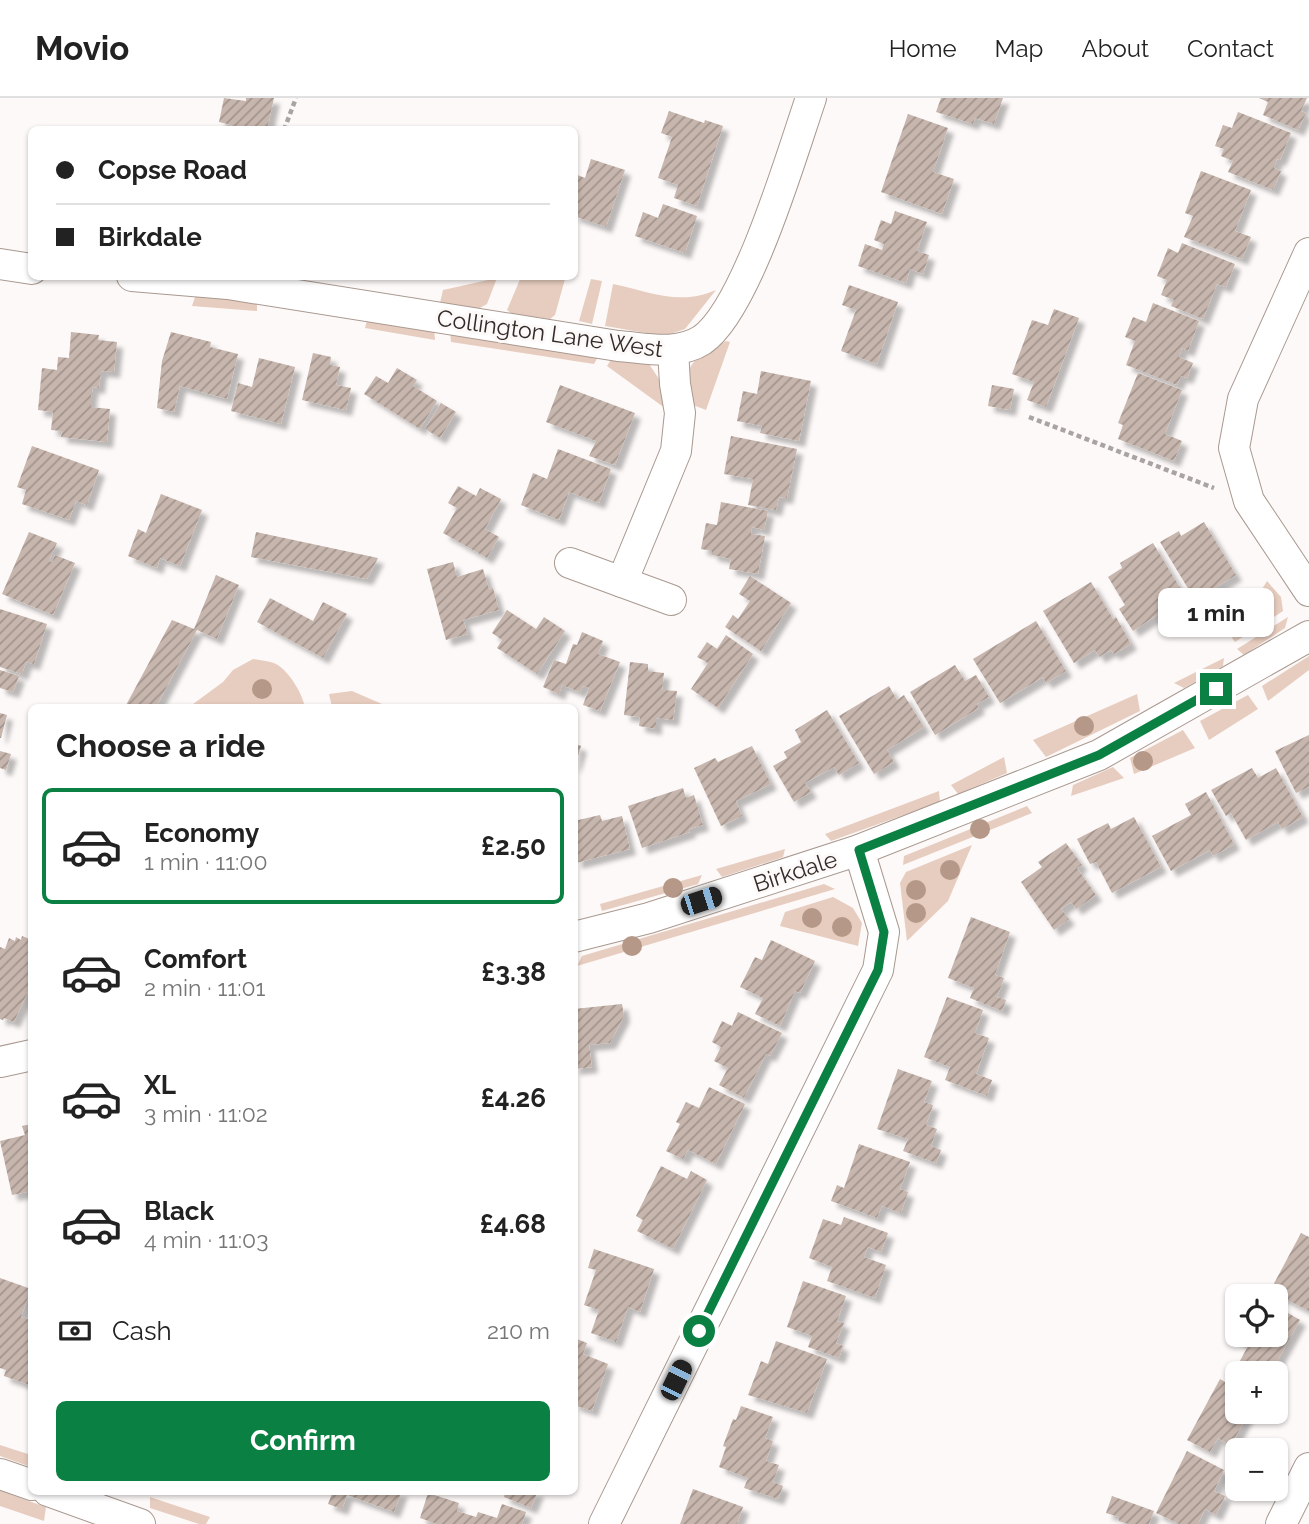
<!DOCTYPE html>
<meta charset="utf-8">
<style>
body{margin:0;font-family:Raleway,sans-serif;background:#f2f2f2;color:#222;height:100vh;display:flex;flex-direction:column;font-size:26px;white-space:nowrap}
*{box-sizing:border-box;margin:0}
p{font-size:23px;color:#767676}
.icon{flex:none;width:38px;height:38px;fill:none;stroke:currentColor;stroke-width:2;stroke-linecap:round;stroke-linejoin:round}
.map{position:relative;flex:1;overflow:hidden}
.drawer{position:absolute;left:28px;top:606px;width:550px;height:791px;display:flex;flex-direction:column;background:#fff;border-radius:10px;box-shadow:0 2px 5px #0004}
.drawer>*{flex:none}
.banner{position:absolute;left:28px;top:28px;width:550px;height:154px;border-radius:10px;box-shadow:0 2px 5px #0004;display:grid;align-content:center;height:154px;padding:0 28px;background:#fff}
.tools{position:absolute;left:1225px;top:1186px;display:grid;gap:14px}
.tools a{display:grid;place-items:center;width:63px;height:63px;border-radius:10px;background:#fff;box-shadow:0 2px 5px #0004;font-size:35px}
.end{position:absolute;width:32px;height:32px;margin:-16px;border:9px solid #0b8043;background:#fff;box-shadow:0 0 0 4px #fff}
.from{border-radius:50%}
.bubble{position:absolute;height:49px;border-radius:10px;background:#fff;box-shadow:0 2px 5px #0004;font-size:23px;font-weight:700;line-height:49px;text-align:center}
.car{position:absolute;width:21px;height:42px;margin:-21px -10px;border-radius:9px;box-shadow:0 0 5px 2px #0007;background:linear-gradient(#222 24%,#8ab4d8 0 40%,#222 0 76%,#8ab4d8 0 86%,#222 0)}
.banner b{display:flex;align-items:center;gap:24px;height:66px;font-size:26px}
.banner b+b{border-top:2px solid #e0e0e0}
.banner i{width:18px;height:18px;background:#222}
ul{padding:0;list-style:none}
li{display:flex;align-items:center;gap:21px;height:116px;margin:0 14px 10px;padding:0 14px;border:4px solid transparent;border-radius:10px}
li div{flex:1}
li b{display:block;font-size:26px}
li em{font-style:normal;font-weight:700}
li.current{border-color:#0b8043}
li>.icon{width:63px;height:63px;stroke-width:1.5}
h2{padding:0 28px;font-size:32px;line-height:84px}
.pay{display:flex;align-items:center;gap:18px;height:77px;padding:0 28px;font-size:26px}
.pay p{margin-inline-start:auto}
.action{display:flex;gap:14px;margin-top:auto;padding:14px 28px}
.action a{flex:1;height:80px;border-radius:10px;background:#0b8043;color:#fff;font-size:28px;font-weight:700;line-height:80px;text-align:center}
header{display:flex;align-items:center;gap:42px;box-sizing:border-box;height:98px;padding:0 35px;background:#fff;border-bottom:2px solid #e0e0e0}
header strong{font-size:33px}
nav{display:flex;gap:38px;margin-inline-start:auto;font-size:24px}
.map>svg:first-child{display:block}
.green{fill:#e7cdbf}
.building{fill:url(#building-hatch);filter:url(#shadow)}
.lines{fill:none;stroke-linecap:round;stroke-linejoin:round}
.minor-casing{stroke:#a99990;stroke-width:32}
.path{stroke:#a9a4a2;stroke-width:4.5;stroke-dasharray:5 3.5;stroke-linecap:butt}
.minor{stroke:#fff;stroke-width:30}
.tree{fill:#b59887}
.route{stroke:#0b8043;stroke-width:9}
.labels{text-anchor:middle;dominant-baseline:central;stroke-width:6;stroke-linejoin:round;paint-order:stroke}
.street-label{font-size:23px;fill:#332c29;stroke:#fdf9f8}
</style>
<header>
<strong>Movio</strong>
<nav><a>Home</a><a>Map</a><a>About</a><a>Contact</a></nav>
</header>
<div class="map">
<svg width="1309" height="1426" viewBox="0 0 1309 1426">
<defs>
<pattern id="building-hatch" width="6" height="6" patternUnits="userSpaceOnUse" patternTransform="scale(1.75)"><rect width="6" height="6" fill="#c7b6ad"/><path d="M-1 1l2-2M0 6l6-6M5 7l2-2" fill="none" stroke="#a2948d"/></pattern>
<filter id="shadow"><feDropShadow dx="6" dy="6" stdDeviation="2" flood-color="#0004"/></filter>
</defs>
<rect width="100%" height="100%" fill="#fdf9f8"/>
<g class="green">
<path d="M546 178 565 181 555 217 550 221 512 216 507 212 521 179Z"/>
<path d="M497 180 487 206 478 211 440 205 443 192Z"/>
<path d="M591 181 602 183 592 226 579 223Z"/>
<path d="M613 186C651 194 679 208 716 192L685 231 664 238 605 228Z"/>
<path d="M196 196 257 204V213L192 208Z"/>
<path d="M368 219 434 231 435 242 365 230Z"/>
<path d="M450 233 599 257 594 266 451 244Z"/>
<path d="M726 243 730 244 706 312 693 307C681 264 691 264 726 243Z"/>
<path d="M612 260 649 266 663 287 669 313 607 268Z"/>
<path d="M1267 483 1281 499 1283 513 1235 544 1232 540Z"/>
<path d="M1288 519 1285 530 1244 557 1237 551Z"/>
<path d="M1309 558V572L1268 603 1262 588Z"/>
<path d="M1224 560 1223 568 1184 590 1174 585Z"/>
<path d="M253 561C260 562 270 563 276 566 289 573 302 595 305 609H189L223 584 233 572Z"/>
<path d="M352 593 389 609H332L329 596Z"/>
<path d="M1137 596 1140 613 1046 659 1033 642Z"/>
<path d="M1248 597 1258 611 1209 642 1200 623Z"/>
<path d="M1183 632 1195 650 1134 676 1130 660Z"/>
<path d="M1004 659 1007 675 958 696 951 687Z"/>
<path d="M1113 669 1124 680 1071 698 1073 687Z"/>
<path d="M939 693 940 704 831 743 825 736Z"/>
<path d="M1027 708 1032 715 903 767 904 758Z"/>
<path d="M972 747 948 803 907 843 900 785 906 774Z"/>
<path d="M785 751 783 759 722 779 716 771Z"/>
<path d="M702 777 698 786 602 813 600 806Z"/>
<path d="M824 786 835 791 577 868 582 858Z"/>
<path d="M833 799 853 810 862 825 858 848 780 828 785 814Z"/>
<path d="M0 1347 31 1357V1369L0 1358Z"/>
<path d="M0 1393 46 1409 44 1423 0 1408Z"/>
<path d="M150 1399 210 1419 206 1426H199L150 1410Z"/>
</g>
<g class="building">
<path d="M224 0 246 3V0H274L267 32H231L232 27 219 24Z"/>
<path d="M941 0H1003L994 26 975 20 973 26 936 14Z"/>
<path d="M1259 0H1307L1301 13 1306 15 1298 32 1263 17 1268 4Z"/>
<path d="M669 13 704 25 705 22 723 28 697 108 674 100 678 87 658 80 672 39 661 35Z"/>
<path d="M1238 14 1291 35 1280 62 1277 61 1274 70 1281 73 1273 92 1228 74 1233 63 1221 58 1224 51 1215 48 1223 27 1232 30Z"/>
<path d="M908 16 948 30 933 74 954 81 942 116 881 94Z"/>
<path d="M591 61 625 72 606 129 574 118 575 76 585 80Z"/>
<path d="M1201 73 1251 92 1235 133 1251 139 1242 161 1184 139 1193 118 1185 115Z"/>
<path d="M663 106 697 118 685 155 635 138 643 114 658 120Z"/>
<path d="M895 113 927 124 917 153 929 157 923 176 910 171 906 185 858 168 865 146 882 152 884 146 874 142 881 122 891 126Z"/>
<path d="M1182 145 1235 166 1226 189 1217 186 1203 221 1171 208 1174 202 1161 197 1167 182 1157 178 1168 150 1178 155Z"/>
<path d="M849 187 898 204 877 266 841 253 856 212 842 207Z"/>
<path d="M1153 205 1199 223 1188 253 1182 250 1179 259 1193 265 1187 280 1181 278 1177 287 1126 267 1135 243 1125 239 1133 219 1146 224Z"/>
<path d="M1054 211 1079 220 1046 309 1027 302 1034 284 1012 276 1032 222 1048 227Z"/>
<path d="M71 234 99 237 98 242 117 244 114 274 101 273 99 290 93 289 91 299V309L110 311 107 344 61 339 62 333 51 332 53 314 38 312 42 270 57 272 58 259 69 260Z"/>
<path d="M171 234 211 244 210 249 238 256 227 301 180 288 174 314 157 310 162 263Z"/>
<path d="M313 255 331 259 330 267 340 269 336 287 351 290 346 312 302 302Z"/>
<path d="M259 260 295 269 281 326 231 313 238 285 252 289Z"/>
<path d="M397 270 417 282 413 288 437 303 420 331 364 296 376 278 388 285Z"/>
<path d="M761 273 811 283 799 343 760 335 762 328 737 323 743 293 757 296Z"/>
<path d="M1138 275 1182 292 1165 336 1182 343 1174 363 1118 341 1123 327 1118 325Z"/>
<path d="M560 287 635 315 615 367 589 358 596 343 546 324Z"/>
<path d="M992 287 1014 291 1010 312 988 308Z"/>
<path d="M441 305 456 314 440 340 425 331Z"/>
<path d="M731 338 797 351 787 400 779 399 776 412 748 407 753 381 724 376Z"/>
<path d="M32 348 99 372 87 407 76 403 69 422 22 406 26 392 17 389Z"/>
<path d="M558 351 611 371 599 405 569 394 559 422 521 407 533 375 547 381Z"/>
<path d="M458 388 476 398 480 390 501 401 485 431 499 439 487 460 443 435 457 410 448 405Z"/>
<path d="M161 396 202 412 180 468 160 460 157 470 128 458 138 431 146 435Z"/>
<path d="M721 404 768 413 764 432 752 429 751 436 765 438 758 476 729 471 731 461 712 457V453L701 451 706 425 717 427Z"/>
<path d="M1204 424 1236 477 1195 502 1160 444 1179 433 1181 438Z"/>
<path d="M29 434 57 445 49 463 52 464 55 457 75 465 53 517 2 496Z"/>
<path d="M256 434 378 460 367 481 251 459Z"/>
<path d="M1153 445 1185 498 1133 533 1119 511 1125 507 1108 479 1122 470 1120 465Z"/>
<path d="M453 464 457 479 483 471 489 491 493 490 499 512 463 522 468 536 446 542 427 471Z"/>
<path d="M216 477 239 487 217 541 197 532 156 609H125L172 522 194 531Z"/>
<path d="M750 478 791 505 761 553 725 529 733 517 738 521 750 503 739 496Z"/>
<path d="M1091 484 1113 521 1116 519 1131 546 1114 556 1111 552 1099 559 1095 552 1074 565 1043 513Z"/>
<path d="M270 500 313 523 323 504 347 516 323 560 257 524Z"/>
<path d="M0 511 47 526 34 566 26 564 22 576 0 569Z"/>
<path d="M507 512 536 531 544 519 565 533 537 576 497 550 502 542 492 535Z"/>
<path d="M1036 523 1066 573 1046 585 1043 579 1000 605 973 561Z"/>
<path d="M582 534 603 543 598 556 620 564 600 613 583 607 589 590 583 588 580 594 562 587 559 596 543 589 554 562 566 566 573 546 577 547Z"/>
<path d="M726 537 753 556 718 610 691 591 708 565 697 559 707 544 717 551Z"/>
<path d="M630 564 648 566V573L664 575 662 592 677 593 673 622 656 620V631L639 628 640 619 624 617Z"/>
<path d="M955 567 965 583 976 577 989 599 977 606 979 610 935 637 910 594Z"/>
<path d="M0 572 19 578 13 594 0 590Z"/>
<path d="M889 588 897 602 904 597 924 629 887 652 894 664 874 676 839 618Z"/>
<path d="M827 612 859 665 839 677 834 669 805 685 811 694 794 704 773 668 787 660 784 654 801 644 795 632Z"/>
<path d="M0 615 7 617 1 640H0Z"/>
<path d="M1309 637V689L1296 695 1275 653Z"/>
<path d="M574 645 581 648 575 669H574Z"/>
<path d="M752 648 771 686 736 703 742 718 721 728 694 670 715 660 718 664Z"/>
<path d="M0 653 11 656 6 672 0 670Z"/>
<path d="M1252 670 1258 680 1276 670 1303 719 1282 731 1278 724 1246 742 1231 715 1226 718 1211 692Z"/>
<path d="M683 690 686 700 694 697 703 727 689 731 690 734 642 750 628 708Z"/>
<path d="M1206 694 1234 746 1213 758 1210 752 1171 773 1152 738 1191 717 1185 706Z"/>
<path d="M600 717 602 723 622 718 630 751 576 765 574 723Z"/>
<path d="M1134 719 1161 769 1112 795 1096 764 1090 766 1077 741 1108 725 1111 731Z"/>
<path d="M1066 745 1082 767 1077 770 1096 797 1076 811 1071 804 1061 811 1069 821 1054 832 1021 784 1042 769 1038 764Z"/>
<path d="M971 819 1010 834 995 877 1004 880 997 899 1006 902 1002 913 970 900 974 890 948 880Z"/>
<path d="M22 838 32 842V885L14 924 4 920 3 922 0 921V849L5 851 9 840 15 843 16 839 21 842Z"/>
<path d="M771 842 815 863 800 895 795 893 780 928 755 916 763 900 740 889 755 859 762 862Z"/>
<path d="M947 899 983 912 975 935 989 940 976 976 992 982 987 998 945 982 950 969 924 959Z"/>
<path d="M622 906 624 918 610 945 589 947 592 969 574 971V911Z"/>
<path d="M738 914 782 935 770 958 766 956 744 1000 719 987 728 970 714 963 721 949 712 944 722 923 732 928Z"/>
<path d="M898 971 932 983 924 1004 933 1007 926 1027 937 1031 931 1048 941 1052 936 1065 903 1053 908 1041 877 1031Z"/>
<path d="M709 989 745 1006 716 1066 688 1052 683 1061 666 1053 680 1026 676 1024 686 1004 699 1010Z"/>
<path d="M32 1026V1093L12 1097 0 1043 25 1037 22 1028Z"/>
<path d="M859 1046 910 1064 900 1091 908 1094 901 1115 882 1108 877 1120 831 1103 837 1087 844 1090Z"/>
<path d="M661 1068 687 1081 691 1073 707 1082 673 1151 637 1133 643 1122 636 1118Z"/>
<path d="M844 1119 888 1135 881 1154 868 1149 864 1159 886 1167 875 1200 827 1183 832 1169 809 1160 823 1121 841 1127Z"/>
<path d="M1301 1135 1309 1139V1213L1270 1193Z"/>
<path d="M594 1151 654 1171 640 1214 628 1209 616 1244 591 1235 599 1212 584 1207 596 1172 588 1170Z"/>
<path d="M0 1180 31 1191 21 1219 32 1222V1288L4 1278 6 1272 0 1270Z"/>
<path d="M803 1183 846 1198 837 1223 844 1225 836 1245 843 1248 839 1260 808 1249 812 1238 787 1229Z"/>
<path d="M1276 1208 1300 1222 1270 1276H1242L1235 1272 1248 1248 1235 1241 1238 1237H1276Z"/>
<path d="M574 1240 587 1245 583 1256 608 1266 592 1313 574 1307Z"/>
<path d="M776 1243 827 1261 807 1315 748 1297 761 1263 768 1266Z"/>
<path d="M1220 1281 1237 1291V1314H1249L1231 1348 1218 1340 1210 1354 1187 1342Z"/>
<path d="M741 1308 773 1319 765 1340 773 1343 766 1363 779 1367 773 1384 783 1388 778 1401 744 1390 748 1380 719 1369 726 1349 723 1348 733 1321 736 1322Z"/>
<path d="M1187 1353 1224 1372 1214 1393 1225 1398 1216 1417 1205 1411 1198 1426H1179L1156 1415Z"/>
<path d="M693 1391 743 1409 737 1426H680Z"/>
<path d="M333 1393H402L394 1414 347 1397 342 1411 328 1406Z"/>
<path d="M506 1393H538L531 1410 504 1399Z"/>
<path d="M428 1395 459 1405 457 1413 476 1419 478 1414 497 1420 502 1406 526 1414 522 1426H437L420 1420Z"/>
<path d="M1112 1398 1154 1413 1149 1426H1128L1119 1423V1419L1106 1415Z"/>
</g>
<g class="lines">
<g class="minor-casing">
<g id="minor">
<path d="M1309 155 1243 301 1234 350 1249 403 1309 493"/>
<path d="M0 166 32 171"/>
<path d="M132 178 228 186 618 248C646 250 677 258 702 242 747 211 792 55 811 0"/>
<path d="M570 465 671 502"/>
<path d="M622 484 676 353 680 315 675 286 673 252"/>
<path d="M574 839 649 820 859 752 1099 657 1309 538"/>
<path d="M0 964 32 957"/>
<path d="M0 1376 32 1387"/>
<path d="M48 1393 140 1426"/>
<path d="M604 1426 878 872 884 834 859 752"/>
<path d="M1281 1426 1309 1370"/>
</g>
</g>
<g class="path">
<path d="M284 32 296 0"/>
<path d="M1029 319 1214 390"/>
</g>
<use href="#minor" class="minor"/>
</g>
<g class="tree">
<circle cx="262" cy="591" r="10"/>
<circle cx="1084" cy="628" r="10"/>
<circle cx="1143" cy="663" r="10"/>
<circle cx="980" cy="731" r="10"/>
<circle cx="950" cy="772" r="10"/>
<circle cx="673" cy="790" r="10"/>
<circle cx="916" cy="792" r="10"/>
<circle cx="916" cy="815" r="10"/>
<circle cx="812" cy="820" r="10"/>
<circle cx="842" cy="829" r="10"/>
<circle cx="632" cy="848" r="10"/>
</g>
<g class="lines">
<path class="route" d="M699 1233 878 872 884 834 859 752 1099 657 1216 591"/>
</g>
<g class="labels">
<g class="street-label">
<text transform="translate(550 235) rotate(8)">Collington Lane West</text>
<text transform="translate(795 773) rotate(-18)">Birkdale</text>
</g>
</g>
</svg>
<div class="tools">
<a><svg class="icon" aria-label="locate" viewBox="0 0 24 24"><circle cx="12" cy="12" r="6"/><path d="M12 2v4M12 18v4M2 12h4M18 12h4"/></svg></a>
<a>+</a>
<a>−</a>
</div>
<i class="end from" style="left:699px;top:1233px"></i>
<i class="end" style="left:1216px;top:591px"></i>
<div class="bubble" style="left:1158px;top:490px;width:116px">1 min</div>
<i class="car" style="left:701px;top:803px;rotate:72deg"></i>
<i class="car" style="left:676px;top:1282px;rotate:26deg"></i>
<div class="banner">
<b><i class="from"></i>Copse Road</b>
<b><i></i>Birkdale</b>
</div>
<section class="drawer">
<h2>Choose a ride</h2>
<ul>
<li class="current"><svg class="icon" aria-label="car" viewBox="0 0 24 24"><path d="M5 17H2v-5l4-1 3-4h7l3 4 3 1v5h-3M9 17h6M6 11h13"/><circle cx="7" cy="17" r="2"/><circle cx="17" cy="17" r="2"/></svg><div><b>Economy</b><p>1 min · 11:00</p></div><em>£2.50</em></li>
<li><svg class="icon" aria-label="car" viewBox="0 0 24 24"><path d="M5 17H2v-5l4-1 3-4h7l3 4 3 1v5h-3M9 17h6M6 11h13"/><circle cx="7" cy="17" r="2"/><circle cx="17" cy="17" r="2"/></svg><div><b>Comfort</b><p>2 min · 11:01</p></div><em>£3.38</em></li>
<li><svg class="icon" aria-label="car" viewBox="0 0 24 24"><path d="M5 17H2v-5l4-1 3-4h7l3 4 3 1v5h-3M9 17h6M6 11h13"/><circle cx="7" cy="17" r="2"/><circle cx="17" cy="17" r="2"/></svg><div><b>XL</b><p>3 min · 11:02</p></div><em>£4.26</em></li>
<li><svg class="icon" aria-label="car" viewBox="0 0 24 24"><path d="M5 17H2v-5l4-1 3-4h7l3 4 3 1v5h-3M9 17h6M6 11h13"/><circle cx="7" cy="17" r="2"/><circle cx="17" cy="17" r="2"/></svg><div><b>Black</b><p>4 min · 11:03</p></div><em>£4.68</em></li>
</ul>
<div class="pay"><svg class="icon" aria-label="cash" viewBox="0 0 24 24"><path d="M3 7h18v10H3z"/><circle cx="12" cy="12" r="2"/></svg>Cash<p>210 m</p></div>
<div class="action"><a>Confirm</a></div>
</section>
</div>
